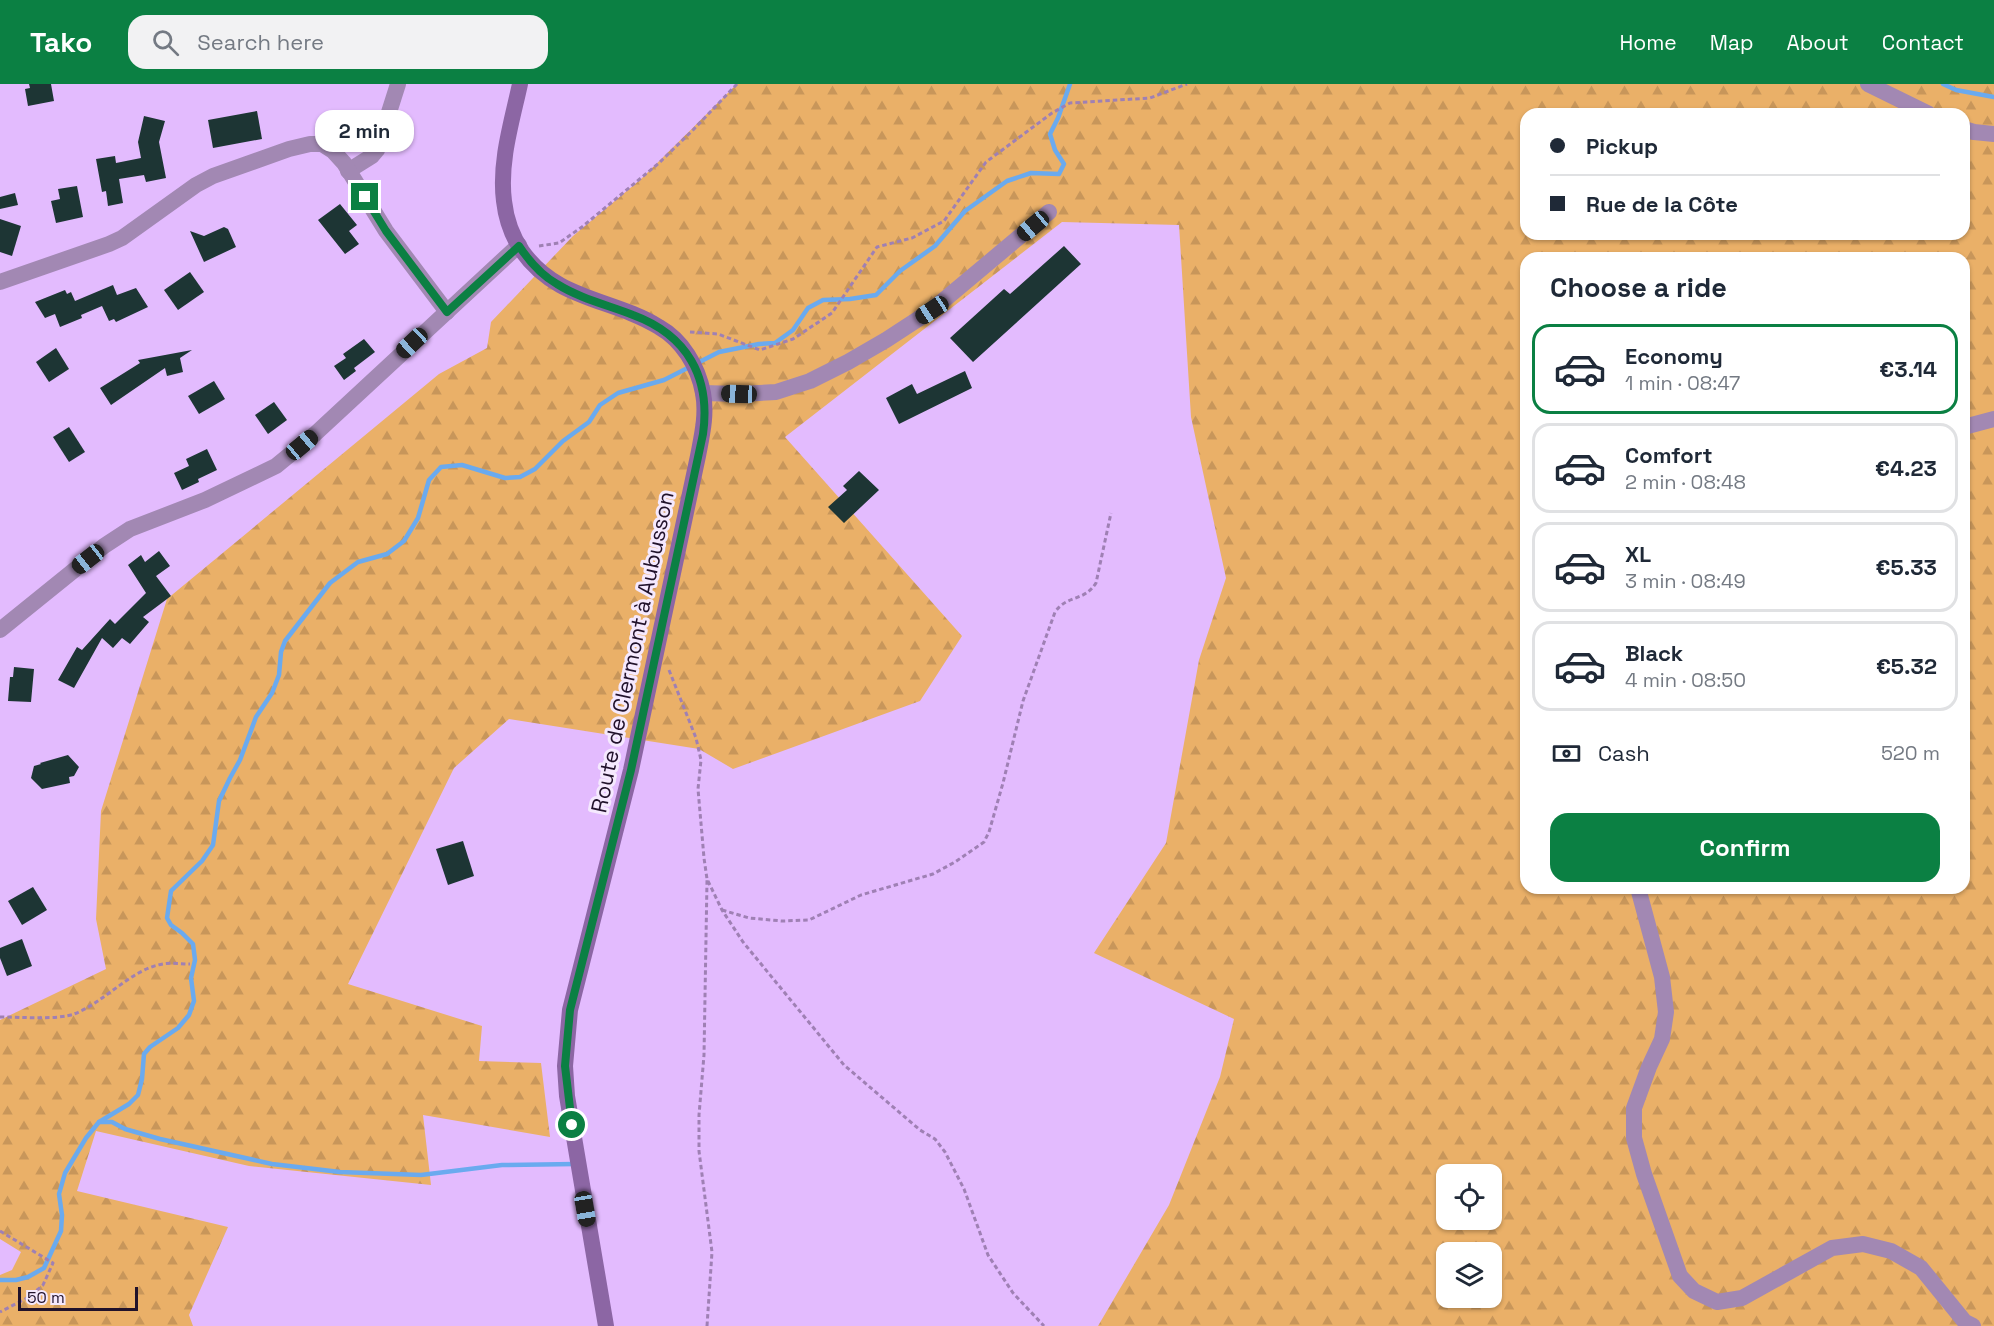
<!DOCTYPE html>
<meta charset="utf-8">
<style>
body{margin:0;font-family:"Space Grotesk",sans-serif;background:#f2f2f3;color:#1f2937;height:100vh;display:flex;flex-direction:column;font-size:22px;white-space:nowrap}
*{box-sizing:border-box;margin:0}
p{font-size:20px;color:#747a83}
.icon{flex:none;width:33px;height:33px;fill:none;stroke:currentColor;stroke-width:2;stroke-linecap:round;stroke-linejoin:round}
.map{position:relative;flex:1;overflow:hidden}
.panel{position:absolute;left:1520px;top:168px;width:450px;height:642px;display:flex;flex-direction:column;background:#fff;border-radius:18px;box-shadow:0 2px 4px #0004}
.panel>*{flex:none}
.banner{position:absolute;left:1520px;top:24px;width:450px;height:132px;border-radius:18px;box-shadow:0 2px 4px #0004;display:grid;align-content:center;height:132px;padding:0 30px;background:#fff}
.tools{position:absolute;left:1436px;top:1080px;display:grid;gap:12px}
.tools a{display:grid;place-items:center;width:66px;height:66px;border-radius:12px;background:#fff;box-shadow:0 2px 4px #0004;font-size:30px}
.scale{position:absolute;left:18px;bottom:15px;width:120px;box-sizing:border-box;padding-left:6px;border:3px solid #21122b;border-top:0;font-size:16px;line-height:21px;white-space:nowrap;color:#21122b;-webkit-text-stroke:4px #f5e9fe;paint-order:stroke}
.end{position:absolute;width:27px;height:27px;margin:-14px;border:8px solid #0b8043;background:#fff;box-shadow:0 0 0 3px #fff}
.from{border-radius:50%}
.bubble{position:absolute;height:42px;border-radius:18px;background:#fff;box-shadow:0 2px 4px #0004;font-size:20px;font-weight:800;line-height:42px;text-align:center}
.car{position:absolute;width:18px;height:36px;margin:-18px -9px;border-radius:8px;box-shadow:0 0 4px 2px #0007;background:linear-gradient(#222 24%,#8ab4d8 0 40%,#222 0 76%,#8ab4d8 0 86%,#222 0)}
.banner b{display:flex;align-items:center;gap:21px;height:57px;font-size:22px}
.banner b+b{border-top:2px solid #e0e1e3}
.banner i{width:15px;height:15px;background:#1f2937}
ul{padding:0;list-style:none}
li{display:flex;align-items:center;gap:18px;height:90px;margin:0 12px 9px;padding:0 18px;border:3px solid #e0e1e3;border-radius:18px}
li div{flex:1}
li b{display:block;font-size:22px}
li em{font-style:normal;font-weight:800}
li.on{border-color:#0b8043}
li>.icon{width:54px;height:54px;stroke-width:1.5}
h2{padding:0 30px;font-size:27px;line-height:72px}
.pay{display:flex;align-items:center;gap:15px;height:66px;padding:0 30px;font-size:22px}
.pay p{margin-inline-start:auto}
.primary-button{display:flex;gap:12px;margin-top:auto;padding:12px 30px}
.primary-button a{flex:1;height:69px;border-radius:18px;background:#0b8043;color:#fff;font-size:24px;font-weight:800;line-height:69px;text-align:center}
header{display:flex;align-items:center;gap:36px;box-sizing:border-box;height:84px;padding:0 30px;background:#0b8043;color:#fff}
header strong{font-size:28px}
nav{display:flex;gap:33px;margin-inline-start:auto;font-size:21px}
.search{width:420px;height:54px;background:#f2f2f3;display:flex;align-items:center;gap:15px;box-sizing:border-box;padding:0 21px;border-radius:18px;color:#747a83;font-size:22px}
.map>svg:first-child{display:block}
.forest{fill:url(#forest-firs);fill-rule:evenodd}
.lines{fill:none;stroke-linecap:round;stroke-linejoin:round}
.stream{stroke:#6aaaef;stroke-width:4.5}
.building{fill:#1d3534}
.path{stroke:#9f80b4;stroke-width:3;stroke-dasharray:4.5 3;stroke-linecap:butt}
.minor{stroke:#a288b3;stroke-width:16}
.tertiary{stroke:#a288b3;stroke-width:16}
.secondary{stroke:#8c66a4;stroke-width:16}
.route{stroke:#0b8043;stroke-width:8}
.labels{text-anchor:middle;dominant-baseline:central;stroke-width:6;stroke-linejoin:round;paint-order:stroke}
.street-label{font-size:22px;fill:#21122b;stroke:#f5e9fe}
</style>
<header>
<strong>Tako</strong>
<div class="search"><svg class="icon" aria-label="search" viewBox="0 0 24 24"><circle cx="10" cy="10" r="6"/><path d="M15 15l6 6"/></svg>Search here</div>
<nav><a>Home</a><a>Map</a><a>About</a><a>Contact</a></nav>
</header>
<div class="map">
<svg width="1994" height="1242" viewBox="0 0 1994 1242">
<defs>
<pattern id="forest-firs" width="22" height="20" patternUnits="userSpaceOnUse" patternTransform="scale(1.5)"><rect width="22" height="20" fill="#eab068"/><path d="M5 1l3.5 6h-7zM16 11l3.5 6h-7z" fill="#c8965a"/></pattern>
</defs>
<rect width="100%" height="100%" fill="#e3bbfe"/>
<path class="forest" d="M737 0H1994V1242H1098L1169 1121 1220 993 1234 935 1094 869 1166 759 1199 576 1226 494 1191 333 1179 141 1062 138 785 353 962 552 920 617 733 685 699 665 509 635 454 684 348 900 482 942 479 977 541 979 550 1053 423 1031 431 1101 249 1082 96 1047 77 1107 228 1143 189 1231 193 1242H0V1191L12 1186 21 1168 0 1155V936L106 885 96 835 101 727 167 515 439 290 487 264 491 238 573 152 641 95ZM1526 30H1964V150H1526ZM1526 174H1964V804H1526ZM1446 1090H1491V1136H1446ZM1446 1168H1491V1214H1446Z"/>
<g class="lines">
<g class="stream">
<path d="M1943 0 1956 6 1994 13"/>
<path d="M99 1038H112L125 1045 160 1055 272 1080 340 1088 421 1091 502 1081 575 1080"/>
<path d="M0 1196H16L28 1193 44 1184 61 1147 62 1131 59 1110 65 1089 86 1054 99 1038 129 1020 138 1011 142 995 144 970 150 963 178 944 189 931 194 917 191 894 195 876 193 860 182 849 171 841 167 834 171 807 202 777 213 761 219 717 230 694 240 676 256 633 272 609 279 591 281 568 285 557 330 499 358 478 387 470 404 457 418 434 429 396 441 383 462 381 505 394 520 393 535 385 563 357 589 338 600 321 618 309 664 296 719 268 759 260 775 259 793 246 808 224 823 216 850 215 876 211 900 187 935 162 965 127 1007 97 1031 89 1059 90 1064 80 1055 66 1050 50 1058 34 1070 0"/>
</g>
</g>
<g class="building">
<path d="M29 0H51L54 17 28 22 25 5 30 4Z"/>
<path d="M257 27 262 55 213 64 208 36Z"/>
<path d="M144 32 165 37 159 58 166 94 146 98 144 91 119 95 123 119 108 122 106 107 102 108 96 75 115 72 116 79 141 74 138 58Z"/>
<path d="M77 102 83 133 56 139 51 117 60 115 58 105Z"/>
<path d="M15 109 18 121 0 125V113Z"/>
<path d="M340 120 357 141 349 147 359 160 345 170 318 136Z"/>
<path d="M0 135 21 142 12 172 0 168Z"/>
<path d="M224 143 228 145 236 163 204 178 190 147 204 152Z"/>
<path d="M1064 162 1081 180 973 278 950 254 1004 205 1010 210Z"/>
<path d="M190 188 204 208 178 226 164 206Z"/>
<path d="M113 201 117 211 136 204 148 223 116 238 114 235 109 237 102 222 81 231 82 234 60 243 55 230 45 234 35 218 65 206 67 210 71 208 75 217Z"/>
<path d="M364 255 375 268 354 284 356 287 344 296 334 282 346 274 343 270Z"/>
<path d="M56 264 69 285 49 298 36 278Z"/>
<path d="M192 266 180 274 183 288 167 292 165 284 111 321 100 304 140 279 138 276Z"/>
<path d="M965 287 972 304 899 340 886 314 912 300 917 310Z"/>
<path d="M214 297 225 315 199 330 188 312Z"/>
<path d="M274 318 287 336 268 350 255 331Z"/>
<path d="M69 343 85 368 69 378 53 353Z"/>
<path d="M207 365 217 386 198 395 199 398 182 406 174 389 189 382 186 375Z"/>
<path d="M859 387 879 406 844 439 828 423 847 406 843 402Z"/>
<path d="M159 467 170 482 156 492 171 512 143 533 149 538 130 560 122 554 113 564 102 554 74 604 58 596 77 563 82 566 110 535 115 540 146 509 128 481 141 471 145 478Z"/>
<path d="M14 583 34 585 31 618 8 617 10 593H13Z"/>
<path d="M68 671 79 683 74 692 69 693 70 699 42 705 31 694 34 682 41 680 40 679Z"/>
<path d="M463 757 474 792 448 801 436 765Z"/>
<path d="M33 803 47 826 22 841 8 817Z"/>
<path d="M22 855 32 882 7 892 0 874V864Z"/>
</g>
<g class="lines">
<g class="path">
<path d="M539 162 559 159 582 143 659 79 693 46 737 0"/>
<path d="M690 248 718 250 760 266 793 255 832 229 877 163 912 154 944 137 986 78 1052 29 1070 19 1150 14 1187 0"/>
<path d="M669 586 696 654 701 676 698 705 704 774 707 795 722 826 743 858 844 981 920 1046 935 1055 945 1068 964 1105 988 1171 1013 1209 1044 1242"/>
<path d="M722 826 749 834 782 837 809 836 861 811 933 790 955 778 984 758 989 748 1003 699 1023 617 1055 528C1068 510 1084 518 1096 499L1111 429"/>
<path d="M0 933C18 933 59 936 74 930 103 919 129 888 158 881 169 878 180 880 190 880"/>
<path d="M0 1147 53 1179 43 1201 29 1213 0 1228"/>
<path d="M707 1242 712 1168 699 1067V1031L704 971 707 796"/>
</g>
<g class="minor">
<path d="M348 87 372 72 377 66 398 0"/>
<path d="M0 198 109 160 122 154 196 101 213 92 289 65 310 60H322L333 67 344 79 386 147 447 228"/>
<path d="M703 309 739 310 776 308 810 297 848 278 886 256 932 226 1049 128"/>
<path d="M0 546 104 462 130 445 205 416 276 382 315 350 519 161"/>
</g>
<g class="tertiary">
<path d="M1868 0 1929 30"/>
<path d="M1964 45 1974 48 1994 50"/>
<path d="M1964 343 1994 335"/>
<path d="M1638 804 1662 893 1666 928 1662 955 1649 983 1634 1024V1054L1644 1090 1680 1192 1694 1207 1717 1218 1742 1214 1832 1164 1863 1160 1891 1167 1921 1184 1965 1238 1973 1242"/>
</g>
<path class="secondary" d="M520 0C512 37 499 78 504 117 506 135 512 152 522 167 557 217 612 214 659 243 682 256 698 282 703 309 707 330 702 351 698 372L631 686 570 926 565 982 567 1012 606 1242"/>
</g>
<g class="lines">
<path class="route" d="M365 113 386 147 447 228 519 162C529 177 541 191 557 200 581 215 608 221 633 231 687 251 711 293 703 350L631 686 570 926 565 982 572 1041"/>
</g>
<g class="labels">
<g class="street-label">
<text transform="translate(632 568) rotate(-78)">Route de Clermont à Aubusson</text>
</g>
</g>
</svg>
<div class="tools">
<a><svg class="icon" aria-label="locate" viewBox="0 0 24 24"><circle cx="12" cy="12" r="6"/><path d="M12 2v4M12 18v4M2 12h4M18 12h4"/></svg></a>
<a><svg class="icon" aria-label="layers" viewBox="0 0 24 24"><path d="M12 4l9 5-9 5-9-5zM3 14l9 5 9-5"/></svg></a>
</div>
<div class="scale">50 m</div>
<i class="end from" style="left:572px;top:1041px"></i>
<i class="end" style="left:365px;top:113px"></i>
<div class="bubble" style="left:315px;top:26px;width:99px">2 min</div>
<i class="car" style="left:1033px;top:142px;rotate:230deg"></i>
<i class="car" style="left:932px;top:226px;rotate:237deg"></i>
<i class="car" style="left:412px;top:259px;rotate:227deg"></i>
<i class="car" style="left:739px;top:310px;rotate:272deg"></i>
<i class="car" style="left:302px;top:361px;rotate:50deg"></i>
<i class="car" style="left:88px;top:475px;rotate:232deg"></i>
<i class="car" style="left:585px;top:1125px;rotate:170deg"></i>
<div class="banner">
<b><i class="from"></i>Pickup</b>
<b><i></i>Rue de la Côte</b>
</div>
<section class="panel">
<h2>Choose a ride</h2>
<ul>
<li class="on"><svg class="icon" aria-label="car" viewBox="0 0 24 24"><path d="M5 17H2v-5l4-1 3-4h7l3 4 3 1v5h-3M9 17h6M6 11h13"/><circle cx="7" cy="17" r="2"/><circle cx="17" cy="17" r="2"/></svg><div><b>Economy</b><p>1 min · 08:47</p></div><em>€3.14</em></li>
<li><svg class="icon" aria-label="car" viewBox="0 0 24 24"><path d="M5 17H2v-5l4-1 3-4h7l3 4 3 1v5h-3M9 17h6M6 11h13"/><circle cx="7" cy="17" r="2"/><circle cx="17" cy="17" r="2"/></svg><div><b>Comfort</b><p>2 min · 08:48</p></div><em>€4.23</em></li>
<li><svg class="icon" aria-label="car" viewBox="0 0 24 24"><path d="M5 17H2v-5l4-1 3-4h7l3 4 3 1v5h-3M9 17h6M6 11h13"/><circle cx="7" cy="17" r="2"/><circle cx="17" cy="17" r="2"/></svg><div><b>XL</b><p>3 min · 08:49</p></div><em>€5.33</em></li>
<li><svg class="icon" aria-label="car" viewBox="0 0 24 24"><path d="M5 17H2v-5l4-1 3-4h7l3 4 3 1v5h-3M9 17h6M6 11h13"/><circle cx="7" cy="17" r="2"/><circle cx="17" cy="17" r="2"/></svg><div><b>Black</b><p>4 min · 08:50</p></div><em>€5.32</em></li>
</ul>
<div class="pay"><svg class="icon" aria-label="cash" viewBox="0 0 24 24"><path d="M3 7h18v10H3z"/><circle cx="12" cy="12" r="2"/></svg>Cash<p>520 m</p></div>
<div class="primary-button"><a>Confirm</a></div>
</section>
</div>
